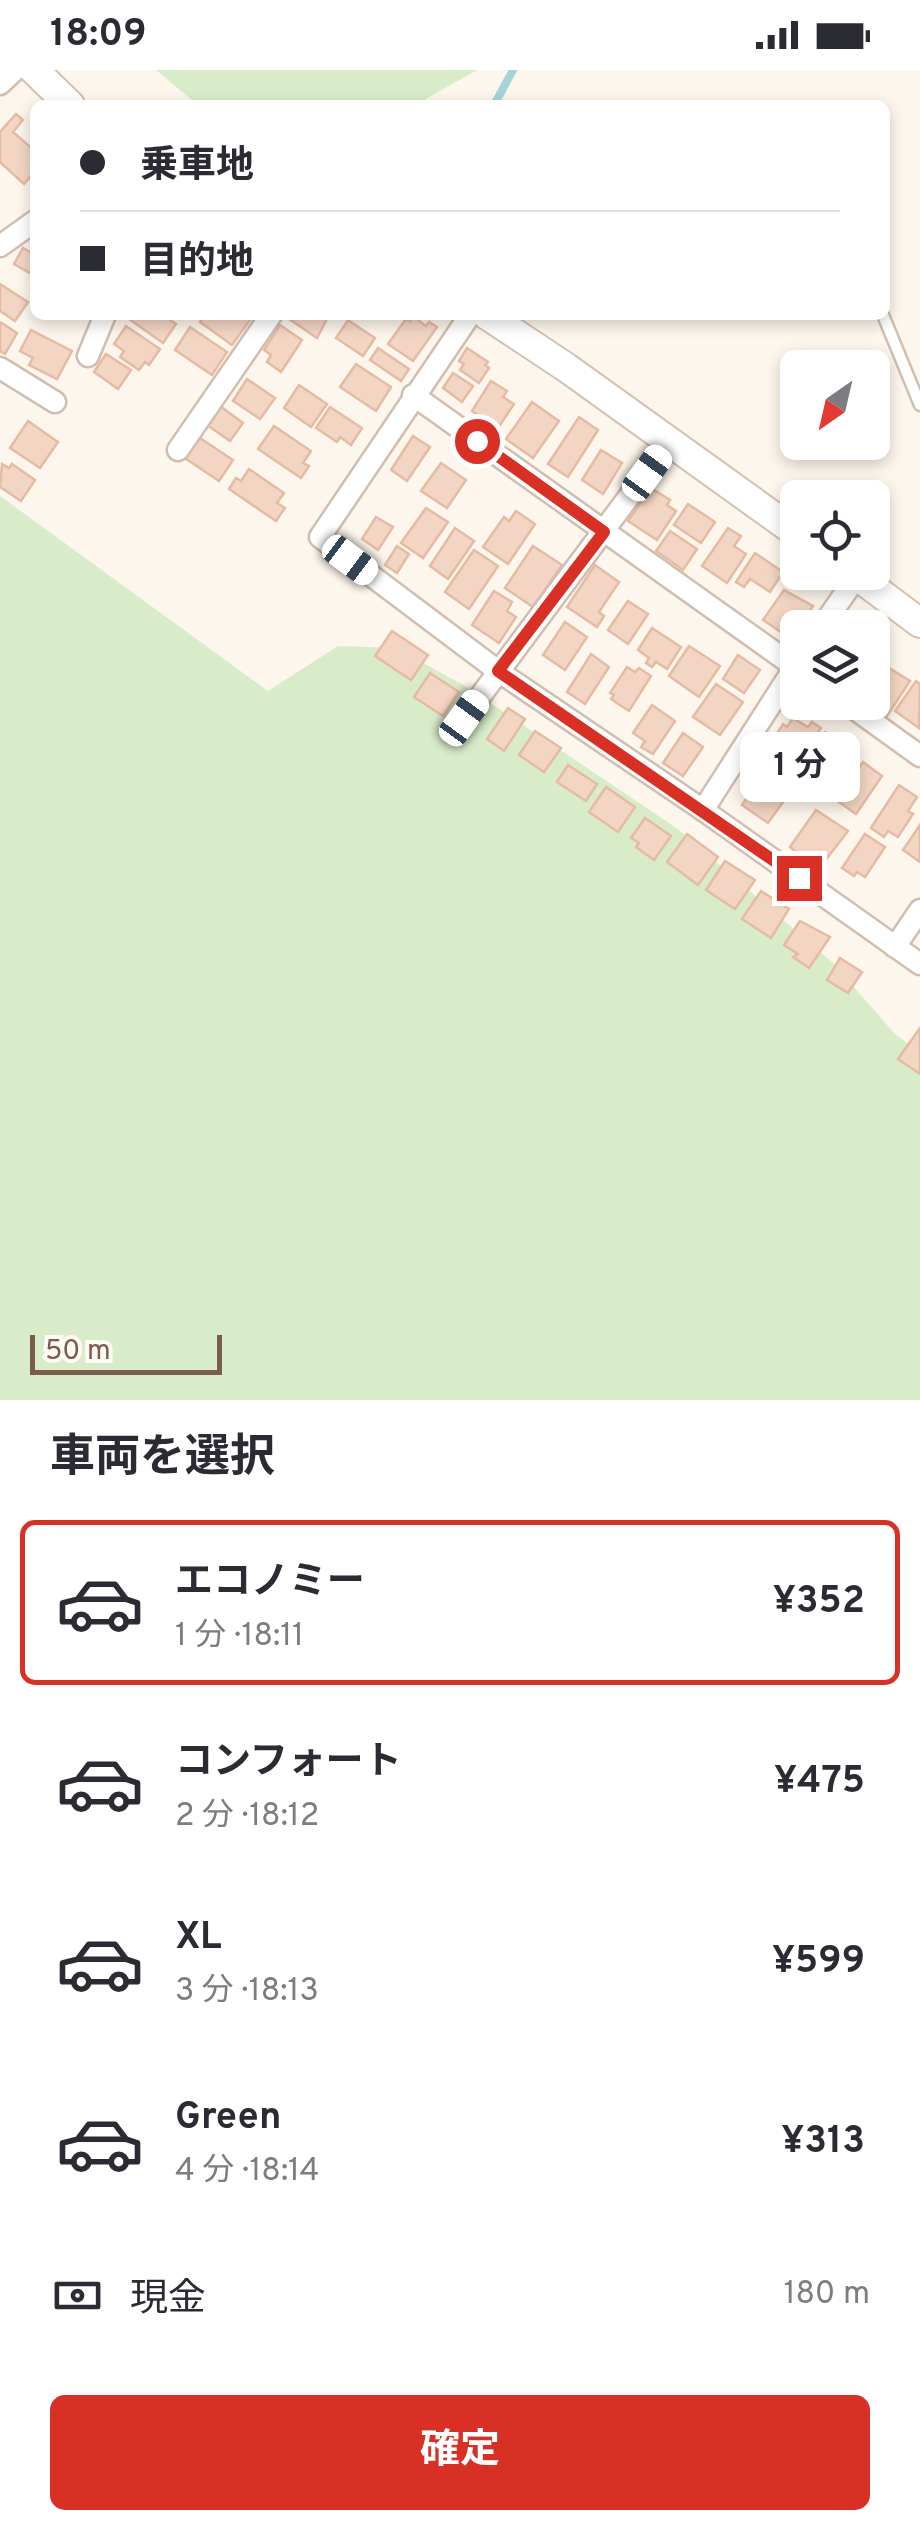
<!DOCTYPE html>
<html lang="ja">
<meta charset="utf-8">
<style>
body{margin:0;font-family:Overpass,"Noto Sans JP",sans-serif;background:#f7f7f7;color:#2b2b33;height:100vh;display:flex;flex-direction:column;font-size:38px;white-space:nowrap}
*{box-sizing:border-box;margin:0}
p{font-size:32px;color:#7c7c81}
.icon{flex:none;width:55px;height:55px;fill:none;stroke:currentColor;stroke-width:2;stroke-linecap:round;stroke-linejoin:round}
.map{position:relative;height:1330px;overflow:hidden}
.drawer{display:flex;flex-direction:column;background:#fff;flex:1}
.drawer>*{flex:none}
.guide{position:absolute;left:30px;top:30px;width:860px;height:220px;border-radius:15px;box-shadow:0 5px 15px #0003;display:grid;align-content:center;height:220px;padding:0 50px;background:#fff}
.needle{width:65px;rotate:214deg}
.tools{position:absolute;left:780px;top:280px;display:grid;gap:20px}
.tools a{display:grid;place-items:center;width:110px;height:110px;border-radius:15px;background:#fff;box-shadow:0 5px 15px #0003;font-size:50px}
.scale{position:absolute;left:30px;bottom:25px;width:192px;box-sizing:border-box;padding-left:10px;border:5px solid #7a5c4d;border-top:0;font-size:28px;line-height:35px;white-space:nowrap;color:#7a5c4d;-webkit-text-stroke:8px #fffaf3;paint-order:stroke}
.end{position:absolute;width:45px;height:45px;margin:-22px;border:12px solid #d93025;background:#fff;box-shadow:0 0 0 5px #fff}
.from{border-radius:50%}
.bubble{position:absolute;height:70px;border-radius:15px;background:#fff;box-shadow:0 5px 15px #0003;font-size:32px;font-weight:700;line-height:70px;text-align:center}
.car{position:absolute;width:30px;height:60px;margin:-30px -15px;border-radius:12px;box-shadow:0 0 8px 2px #0007;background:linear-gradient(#fff 24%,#345 0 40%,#fff 0 76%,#345 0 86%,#fff 0)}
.guide b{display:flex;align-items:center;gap:35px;height:95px;font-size:38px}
.guide b+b{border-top:2px solid #e1e1e2}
.guide i{width:25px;height:25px;background:#2b2b33}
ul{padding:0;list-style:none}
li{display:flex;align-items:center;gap:30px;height:165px;margin:0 20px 15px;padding:0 30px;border:5px solid transparent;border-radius:15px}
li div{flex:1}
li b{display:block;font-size:38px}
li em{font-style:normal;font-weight:700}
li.on{border-color:#d93025}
li>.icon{width:90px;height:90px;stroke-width:1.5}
h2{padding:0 50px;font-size:45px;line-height:120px}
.pay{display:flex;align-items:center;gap:25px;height:110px;padding:0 50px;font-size:38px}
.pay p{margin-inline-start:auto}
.cta{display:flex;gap:20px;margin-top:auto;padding:20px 50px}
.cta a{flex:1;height:115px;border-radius:15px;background:#d93025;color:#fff;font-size:40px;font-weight:700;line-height:115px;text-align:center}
.status{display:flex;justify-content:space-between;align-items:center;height:70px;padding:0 50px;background:#fff;direction:ltr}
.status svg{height:28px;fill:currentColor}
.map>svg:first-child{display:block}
.green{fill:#d8ecc9}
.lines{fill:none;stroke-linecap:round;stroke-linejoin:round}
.stream{stroke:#a5d3da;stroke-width:8}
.building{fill:#f3d5c3;stroke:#e6bba3;stroke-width:2.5}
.service-casing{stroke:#d1beb0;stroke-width:15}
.minor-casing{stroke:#d1beb0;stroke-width:25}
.secondary-casing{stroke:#d6c0b0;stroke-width:32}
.service{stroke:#fff;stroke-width:10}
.minor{stroke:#fff;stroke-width:20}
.secondary{stroke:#fff;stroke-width:28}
.route{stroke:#d93025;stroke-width:12}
</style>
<div class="status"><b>18:09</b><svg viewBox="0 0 49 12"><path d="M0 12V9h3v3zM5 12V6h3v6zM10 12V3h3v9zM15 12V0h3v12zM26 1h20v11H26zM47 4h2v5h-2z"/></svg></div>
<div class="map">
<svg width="920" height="1330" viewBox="0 0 920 1330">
<rect width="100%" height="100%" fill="#fdf6ec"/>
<g class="green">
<path d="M156 0H477L415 35H198Z"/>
<path d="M0 426 268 621 338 576 396 578 465 616 678 759 832 892 895 964 920 983V1330H0Z"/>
</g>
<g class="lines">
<path class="stream" d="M494 35 513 0"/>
</g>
<g class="building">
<path d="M16 44 23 50 13 62 35 81V101L24 114 0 92V62Z"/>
<path d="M23 178 35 185V206L14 194Z"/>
<path d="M0 214 28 232 15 251 0 241Z"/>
<path d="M132 245H163L176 254 163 273 129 249Z"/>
<path d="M205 245H248L252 247 232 275 200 252Z"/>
<path d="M292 245H329L317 268 289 249Z"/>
<path d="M414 247 426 256 429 252 437 257 413 291 388 274 406 249 410 252Z"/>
<path d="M348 250 375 268 363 286 336 268Z"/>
<path d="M0 252 17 263 5 284 0 281Z"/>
<path d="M280 255 302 270 281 302 267 292 271 285 264 280Z"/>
<path d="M126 256 160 279 149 295 145 292 139 300 120 287 124 281 114 274Z"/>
<path d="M190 257 227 282 212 305 175 280Z"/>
<path d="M31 260 72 281 57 309 29 295 33 288 20 281Z"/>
<path d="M378 278 409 299 401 311 370 290Z"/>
<path d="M467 278 488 292 485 295 489 298 479 313 460 300 464 294 459 291Z"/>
<path d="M106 284 131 300 118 319 94 302Z"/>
<path d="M356 294 391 317 376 341 340 317Z"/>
<path d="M453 303 473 316 462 332 443 318Z"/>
<path d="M247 309 275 328 260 349 233 331Z"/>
<path d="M491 311 507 321 503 327 514 334 498 358 472 341Z"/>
<path d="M299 315 327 334 311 357 284 338Z"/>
<path d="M532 332 559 351 533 388 506 369Z"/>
<path d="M220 336 243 353 230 371 207 355Z"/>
<path d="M330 337 362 358 351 375 340 367 337 372 316 358Z"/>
<path d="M579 347 598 360 568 407 548 394Z"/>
<path d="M28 351 58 372 40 398 10 378Z"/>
<path d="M274 356 311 381 303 393 309 396 301 408 258 379Z"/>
<path d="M197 366 233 390 219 411 183 387Z"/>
<path d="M413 366 430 377 407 411 391 400Z"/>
<path d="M601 380 622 393 603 424 582 410Z"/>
<path d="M441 393 466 410 447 438 421 421Z"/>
<path d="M2 394 9 398 12 394 35 410 21 431 0 417Z"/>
<path d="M249 399 284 423 277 433 285 438 276 451 229 419 236 408 241 411Z"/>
<path d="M651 418 670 430 667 435 676 441 657 470 628 451Z"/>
<path d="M688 434 715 452 701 473 674 455Z"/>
<path d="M426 438 448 452 423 488 401 473Z"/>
<path d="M516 441 535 454 508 494 483 477 504 447 509 451Z"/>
<path d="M376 447 393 457 378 480 362 469Z"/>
<path d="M455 458 474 471 448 509 430 496Z"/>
<path d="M728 458 741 466 734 476 746 484 727 513 702 496Z"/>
<path d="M670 461 697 479 683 500 656 481Z"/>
<path d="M397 476 409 484 397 503 385 495Z"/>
<path d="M533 476 562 495 533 537 505 518Z"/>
<path d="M474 480 498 496 469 539 445 522Z"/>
<path d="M755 483 783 502 770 522 750 509 744 517 736 512Z"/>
<path d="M595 495 619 512 599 542 604 546 597 557 567 537Z"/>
<path d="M784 520 813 536 791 569 763 550Z"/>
<path d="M494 521 512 532 507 541 516 547 499 573 472 555Z"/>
<path d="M628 531 648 544 628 574 608 560Z"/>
<path d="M565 552 587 567 565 600 543 585Z"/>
<path d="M652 558 681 577 667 599 656 592 652 597 646 593 649 588 638 580Z"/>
<path d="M392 561 428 585 411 610 375 586Z"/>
<path d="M689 576 720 596 699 627 669 606Z"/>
<path d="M591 584 609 597 585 634 567 622Z"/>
<path d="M738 585 760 600 744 623 723 609Z"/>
<path d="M886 596 910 611 887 646 867 632H872V616Z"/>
<path d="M627 597 635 602 639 598 651 606 629 641 611 629 614 625 610 623Z"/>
<path d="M430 603 459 622 443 646 414 627Z"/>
<path d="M916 611 920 614 919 658 895 641Z"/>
<path d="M716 614 743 632 720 665 693 647Z"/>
<path d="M652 635 675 651 653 684 641 677 645 671 633 663Z"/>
<path d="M508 638 525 649 504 681 487 669Z"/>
<path d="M793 648 808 657 812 652 821 658 801 688 773 670 783 654 787 657Z"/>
<path d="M535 661 561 678 544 702 519 685Z"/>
<path d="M825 662 849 678 828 710 804 695Z"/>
<path d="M683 663 703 677 683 706 663 693Z"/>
<path d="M863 692 882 706 856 744 836 730Z"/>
<path d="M568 695 597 714 586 731 557 712Z"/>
<path d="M761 707 788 725 768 753 742 735Z"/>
<path d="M899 715 917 727 908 741 913 744 898 767 888 761 884 767 871 758Z"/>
<path d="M606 717 635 737 618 762 589 742Z"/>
<path d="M816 740 848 761 818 800 790 777Z"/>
<path d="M645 748 671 766 654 790 636 777 639 773 631 768Z"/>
<path d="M920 755V792L903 780Z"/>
<path d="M687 764 718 787 698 815 667 792Z"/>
<path d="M865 764 885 777 865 807 857 802 854 806 842 798Z"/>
<path d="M725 791 755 810 735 839 706 820Z"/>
<path d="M761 821 789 839 771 868 742 849Z"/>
<path d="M800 851 830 867 809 898 793 887 798 884 784 875Z"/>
<path d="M840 888 862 902 848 923 827 910Z"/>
<path d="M920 958V1004L898 989Z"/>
</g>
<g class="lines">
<g class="service-casing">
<path id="service" d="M883 245 920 335"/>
</g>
<g class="minor-casing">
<g id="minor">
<path d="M0 14 15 0"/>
<path d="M0 176 35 151"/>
<path d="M470 245 320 467 498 601 703 740 920 894"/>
<path d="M88 286 105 245"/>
<path d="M0 298 55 332"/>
<path d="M413 325 798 599"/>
<path d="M178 380 271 245"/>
<path d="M821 558 857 506"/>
<path d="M845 632 920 686"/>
<path d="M464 648 669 373"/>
<path d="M703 740 798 592"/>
<path d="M895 877 920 840"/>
</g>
</g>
<g class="secondary-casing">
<g id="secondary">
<path d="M34 0 70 35"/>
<path d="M487 245 567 298 798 464"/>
<path d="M852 502 920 553"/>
</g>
</g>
<use href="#service" class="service"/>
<use href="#minor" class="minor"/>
<use href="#secondary" class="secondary"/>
</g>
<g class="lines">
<path class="route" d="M477 371 604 462 498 601 799 808"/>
</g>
</svg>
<div class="tools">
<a><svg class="needle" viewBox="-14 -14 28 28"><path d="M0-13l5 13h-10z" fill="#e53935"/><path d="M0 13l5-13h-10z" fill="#7c7c81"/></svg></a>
<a><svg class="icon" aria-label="locate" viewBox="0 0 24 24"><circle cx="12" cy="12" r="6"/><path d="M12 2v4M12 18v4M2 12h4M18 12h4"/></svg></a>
<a><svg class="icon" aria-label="layers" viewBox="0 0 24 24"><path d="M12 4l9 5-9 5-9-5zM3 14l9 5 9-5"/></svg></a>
</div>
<div class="scale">50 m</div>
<i class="end from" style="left:477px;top:371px"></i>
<i class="end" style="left:799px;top:808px"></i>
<div class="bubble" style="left:740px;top:662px;width:120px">1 分</div>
<i class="car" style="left:647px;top:403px;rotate:36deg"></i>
<i class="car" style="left:350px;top:490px;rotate:127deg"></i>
<i class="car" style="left:464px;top:648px;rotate:36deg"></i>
<div class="guide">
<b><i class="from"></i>乗車地</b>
<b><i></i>目的地</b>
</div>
</div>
<section class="drawer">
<h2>車両を選択</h2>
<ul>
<li class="on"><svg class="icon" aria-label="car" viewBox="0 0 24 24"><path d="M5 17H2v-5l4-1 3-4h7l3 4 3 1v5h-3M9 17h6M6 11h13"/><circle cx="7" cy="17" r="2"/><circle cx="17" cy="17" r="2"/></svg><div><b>エコノミー</b><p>1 分 · 18:11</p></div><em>¥352</em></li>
<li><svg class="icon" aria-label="car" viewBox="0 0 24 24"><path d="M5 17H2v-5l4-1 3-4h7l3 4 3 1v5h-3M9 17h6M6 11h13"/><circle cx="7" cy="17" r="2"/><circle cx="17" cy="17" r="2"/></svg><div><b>コンフォート</b><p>2 分 · 18:12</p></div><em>¥475</em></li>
<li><svg class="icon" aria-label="car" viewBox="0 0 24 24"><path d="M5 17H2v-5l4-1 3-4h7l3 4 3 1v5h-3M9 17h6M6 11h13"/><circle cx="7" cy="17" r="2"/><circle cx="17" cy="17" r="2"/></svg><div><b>XL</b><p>3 分 · 18:13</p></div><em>¥599</em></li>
<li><svg class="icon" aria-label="car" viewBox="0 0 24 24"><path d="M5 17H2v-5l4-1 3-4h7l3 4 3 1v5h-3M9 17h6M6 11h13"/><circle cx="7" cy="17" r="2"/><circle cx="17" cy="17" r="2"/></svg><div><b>Green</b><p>4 分 · 18:14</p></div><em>¥313</em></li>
</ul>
<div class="pay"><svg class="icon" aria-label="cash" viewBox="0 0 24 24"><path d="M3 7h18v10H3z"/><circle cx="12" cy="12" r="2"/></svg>現金<p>180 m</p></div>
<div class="cta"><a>確定</a></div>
</section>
